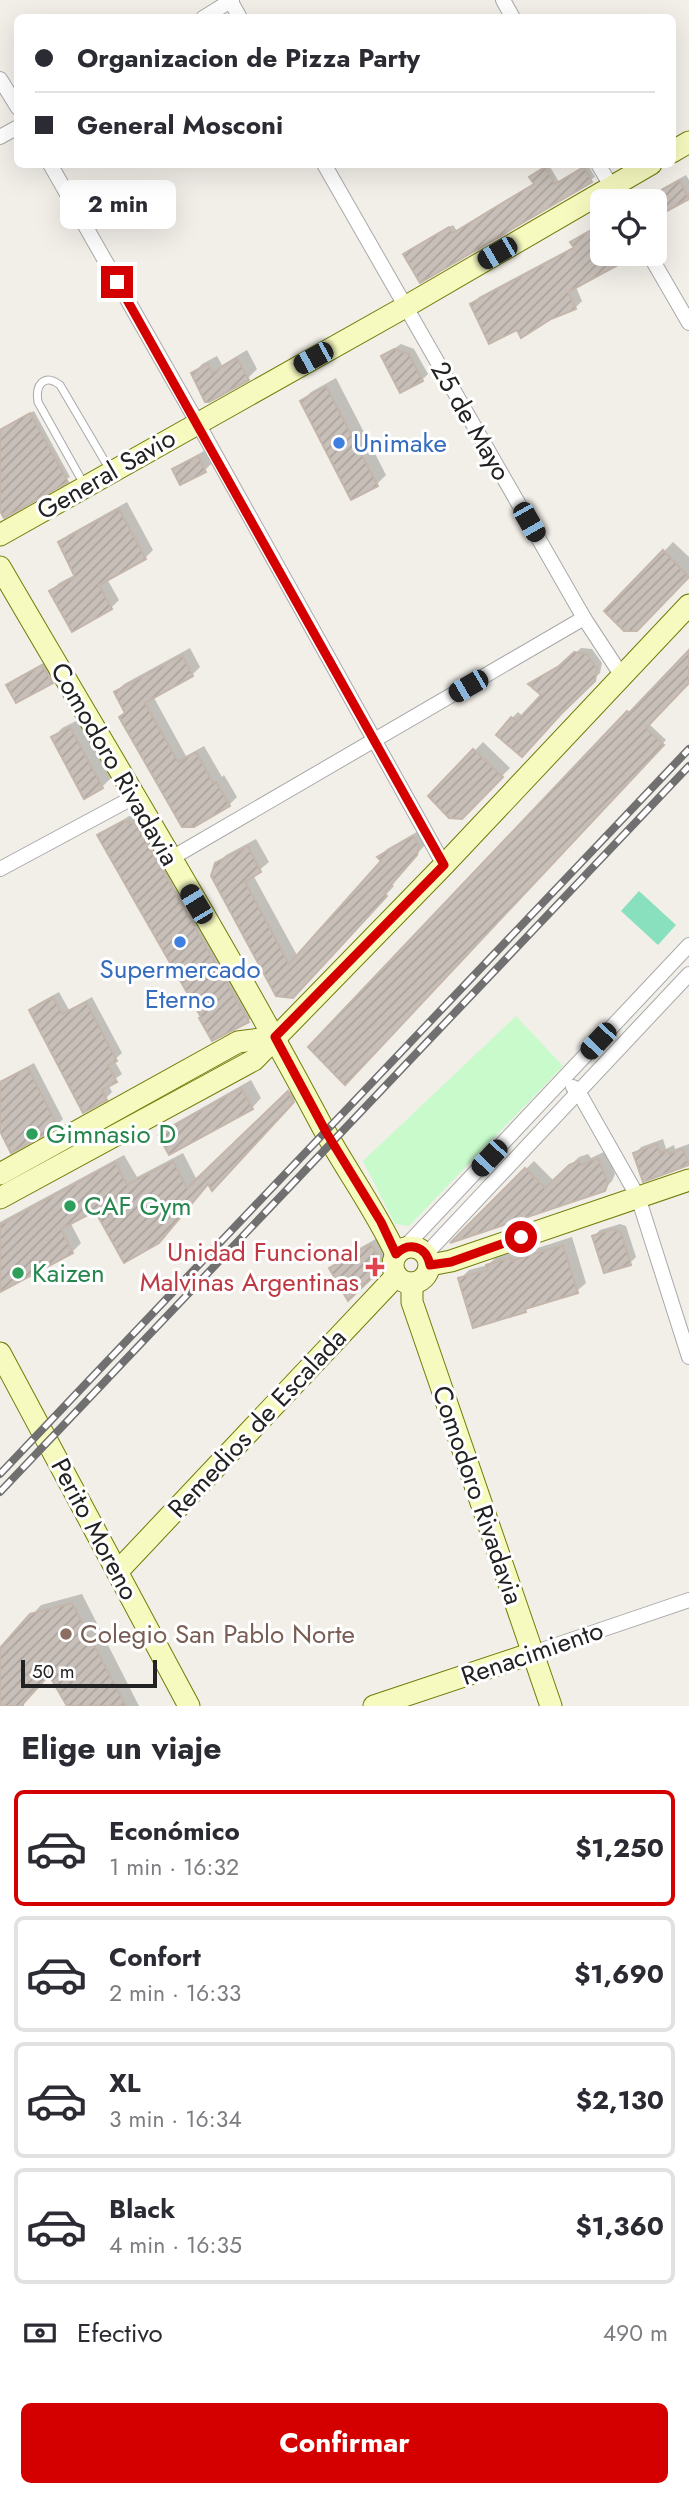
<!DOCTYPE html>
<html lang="es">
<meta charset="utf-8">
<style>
body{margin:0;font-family:Jost,sans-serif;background:#f7f7f7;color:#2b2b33;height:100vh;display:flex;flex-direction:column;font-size:26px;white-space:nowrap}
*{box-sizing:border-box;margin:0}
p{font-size:23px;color:#7c7c81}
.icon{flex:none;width:38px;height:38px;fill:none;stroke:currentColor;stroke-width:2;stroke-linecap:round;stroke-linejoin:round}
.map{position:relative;height:1706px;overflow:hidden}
.drawer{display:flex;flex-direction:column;background:#fff;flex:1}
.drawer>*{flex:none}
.guide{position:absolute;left:14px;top:14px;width:662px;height:154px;border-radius:10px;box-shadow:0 7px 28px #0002;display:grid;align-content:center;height:154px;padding:0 21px;background:#fff}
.fabs{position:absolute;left:590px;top:189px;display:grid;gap:14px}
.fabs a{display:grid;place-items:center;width:77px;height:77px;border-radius:10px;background:#fff;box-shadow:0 7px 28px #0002;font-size:35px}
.scale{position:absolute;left:21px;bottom:18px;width:136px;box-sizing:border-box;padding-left:7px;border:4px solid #222;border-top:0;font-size:19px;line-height:24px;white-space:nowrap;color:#222;-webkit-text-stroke:5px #fff;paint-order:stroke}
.end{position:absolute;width:32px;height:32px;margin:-16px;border:9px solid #d40000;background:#fff;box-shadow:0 0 0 4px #fff}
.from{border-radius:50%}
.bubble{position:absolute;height:49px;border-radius:10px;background:#fff;box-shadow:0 7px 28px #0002;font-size:23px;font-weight:700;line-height:49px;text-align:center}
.car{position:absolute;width:21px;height:42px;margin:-21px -10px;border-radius:9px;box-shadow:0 0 5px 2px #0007;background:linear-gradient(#222 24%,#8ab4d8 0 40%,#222 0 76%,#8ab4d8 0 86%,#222 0)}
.guide b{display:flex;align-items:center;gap:24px;height:66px;font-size:26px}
.guide b+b{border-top:2px solid #e1e1e2}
.guide i{width:18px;height:18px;background:#2b2b33}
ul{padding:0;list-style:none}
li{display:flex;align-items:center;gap:21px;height:116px;margin:0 14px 10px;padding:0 7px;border:4px solid #e1e1e2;border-radius:10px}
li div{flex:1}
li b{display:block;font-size:26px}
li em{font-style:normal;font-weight:700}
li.selected{border-color:#d40000}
li>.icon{width:63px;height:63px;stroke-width:1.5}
h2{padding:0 21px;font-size:32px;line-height:84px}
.pay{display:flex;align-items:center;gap:18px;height:77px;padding:0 21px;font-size:26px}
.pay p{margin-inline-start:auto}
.primary-button{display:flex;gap:14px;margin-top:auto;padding:14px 21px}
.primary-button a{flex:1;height:80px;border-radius:10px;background:#d40000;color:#fff;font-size:28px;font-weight:700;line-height:80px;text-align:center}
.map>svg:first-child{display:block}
.park{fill:#c8facc}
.pitch{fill:#88e0be}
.shadow{fill:#0003}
.building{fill:url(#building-hatch);stroke:#c4b6ab;stroke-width:2}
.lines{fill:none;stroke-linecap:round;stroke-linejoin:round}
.lane-casing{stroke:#a9a9a9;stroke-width:9}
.street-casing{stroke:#a9a9a9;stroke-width:16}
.secondary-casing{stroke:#707d05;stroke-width:23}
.lane{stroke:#fff;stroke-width:7}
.street{stroke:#fff;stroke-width:14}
.secondary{stroke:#f7fabf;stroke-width:21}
.rail-casing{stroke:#707070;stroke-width:8}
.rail{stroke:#fff;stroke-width:5;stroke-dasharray:16;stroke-linecap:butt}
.route{stroke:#d40000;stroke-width:9}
.shop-dot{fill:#3f7fe0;stroke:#fff;stroke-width:2.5}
.leisure-dot{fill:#2e9e5b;stroke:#fff;stroke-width:2.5}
.health-dot{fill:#e0444e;stroke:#fff;stroke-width:2.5}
.education-dot{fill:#8d6e63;stroke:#fff;stroke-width:2.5}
.labels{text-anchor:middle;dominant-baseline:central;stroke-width:6;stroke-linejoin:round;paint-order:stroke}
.street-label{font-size:26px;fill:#222;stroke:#fff}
.shop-label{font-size:26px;fill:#366cbe;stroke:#fff;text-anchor:start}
.leisure-label{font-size:26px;fill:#27864d;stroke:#fff;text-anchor:start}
.health-label{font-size:26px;fill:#be3a42;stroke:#fff;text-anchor:end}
.education-label{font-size:26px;fill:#785e54;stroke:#fff;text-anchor:start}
</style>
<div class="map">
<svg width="689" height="1706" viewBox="0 0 689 1706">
<defs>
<pattern id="building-hatch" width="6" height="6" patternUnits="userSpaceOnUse" patternTransform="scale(1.75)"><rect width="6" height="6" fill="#c7bfb8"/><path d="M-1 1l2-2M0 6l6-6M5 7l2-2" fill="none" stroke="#aba49e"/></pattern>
</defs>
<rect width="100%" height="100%" fill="#f2efe9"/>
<path class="park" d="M516 1016 563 1066 409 1226 395 1224 363 1161Z"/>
<path class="pitch" d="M639 891 676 925 658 945 621 911Z"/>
<g class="shadow">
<path d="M549 165 559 182 588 165 595 177 421 280 408 251 453 225 457 231 519 193 535 183V174Z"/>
<path d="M686 175 689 180V197L658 214 656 195 663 188Z"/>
<path d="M602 223V254H633L576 287 582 301 575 308 518 328 472 304 479 297 575 246 573 243 579 236Z"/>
<path d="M401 344 414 349 428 374 422 380 383 356Z"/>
<path d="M247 350 257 369 248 378 208 401 193 374 202 364 217 356 222 365Z"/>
<path d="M336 378 386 475 377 484 302 401 311 392Z"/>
<path d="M34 411 70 477 5 515 0 507V430Z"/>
<path d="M204 451 211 464 205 470H174L180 464Z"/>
<path d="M127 502 153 550 145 558 107 579 119 600 111 608 51 591 59 583 76 574 60 543 68 535Z"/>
<path d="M673 542 689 557V575L636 630 607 611Z"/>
<path d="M190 648 200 667 192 675 153 696 186 756 204 746 222 777 224 775 237 797 229 805 194 825 116 692 124 684Z"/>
<path d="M581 648 592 649 602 663 600 673 565 707 528 749 512 718 518 712 524 717 543 695 531 684 567 661Z"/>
<path d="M689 652V680L648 723 666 740 349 1079Z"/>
<path d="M49 660 58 676 52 682 9 685 15 679Z"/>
<path d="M80 719 112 777 102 787 85 796 53 738 62 728Z"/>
<path d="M483 742 510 768 461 817 431 796Z"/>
<path d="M129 816 141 819 254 1015 248 1021 203 1017 99 835Z"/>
<path d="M422 829 426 836 425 845 391 883 394 886 302 988 217 864 226 855 256 839 269 862 253 875 298 957 383 860 379 857 387 849Z"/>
<path d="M59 992 69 1010 92 997 122 1053 114 1060 122 1074 108 1084 112 1092 106 1098 31 1010 37 1004Z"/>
<path d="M34 1063 63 1119 57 1125 0 1127V1081Z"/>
<path d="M251 1080 261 1098 252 1108 160 1136 170 1126Z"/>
<path d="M298 1084 302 1092 221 1179 209 1182 166 1233 95 1209 70 1222 81 1243 72 1252 0 1290V1222L124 1155 137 1177 183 1153 197 1180Z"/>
<path d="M663 1139 666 1149 674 1145 675 1149 689 1144V1163L635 1154 641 1147Z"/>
<path d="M606 1151 615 1174 612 1181 604 1189 456 1239 534 1161 554 1181 579 1157 588 1154 591 1158Z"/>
<path d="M620 1224 626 1226 636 1257 630 1263 594 1236 600 1230Z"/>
<path d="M381 1236 389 1259 379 1268 331 1269 340 1259Z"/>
<path d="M572 1237 586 1283 577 1291 530 1306 525 1311 460 1279 469 1270 488 1265 496 1257 518 1250 519 1254Z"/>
<path d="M82 1594 139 1706H69L50 1673 24 1701V1706H0V1651L41 1605Z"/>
</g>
<g class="building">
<path d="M545 167 555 184 584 167 592 182 420 283 403 254 449 227 453 233 514 196 534 184 529 177Z"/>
<path d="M680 180 689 199 654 218V194Z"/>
<path d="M602 224V254H638L568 292 576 309 551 319 521 338 517 330 489 344 470 304 574 248 570 242Z"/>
<path d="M394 349 409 354 423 381 400 393 381 356Z"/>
<path d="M237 358 249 380 209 402H205L191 373 208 364 212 373Z"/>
<path d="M326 386 378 486 351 500 300 401Z"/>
<path d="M30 413 68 482 4 518 0 511V430Z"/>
<path d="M198 456 206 472 180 485 172 469Z"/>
<path d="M119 509 146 559 99 585 112 609 72 632 49 591 75 577 58 542Z"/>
<path d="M663 550 689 577 637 631H624L604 611Z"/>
<path d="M689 650V683L646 728 664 745 345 1085 308 1047 627 711 629 713Z"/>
<path d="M574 652 587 654 597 669 595 681 561 714 522 757 496 735 511 717 517 721 541 695 528 684 559 666Z"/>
<path d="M182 655 193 676 145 703 178 762 196 752 213 783 216 782 230 806 194 827H182L119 717 125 713 114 692Z"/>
<path d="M42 665 53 683 16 703 6 685Z"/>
<path d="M70 727 103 788 84 799 51 737Z"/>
<path d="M473 749 503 777 462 819 449 818 428 796Z"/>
<path d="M123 821 136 824 249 1022 212 1041 199 1018 201 1017 97 835Z"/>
<path d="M413 836 419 845 417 855 384 893 387 896 293 998 276 996 211 876 215 863 248 846 261 872 245 882 289 964 381 861 377 857Z"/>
<path d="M53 997 62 1014 86 1002 117 1061 108 1065 117 1082 102 1090 107 1100 83 1113 29 1010Z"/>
<path d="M28 1068 58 1127 11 1153 0 1131V1082Z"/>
<path d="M241 1088 253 1109 169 1155 158 1135Z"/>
<path d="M288 1091 294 1102 212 1191 208 1184 159 1243 124 1263 95 1211 61 1229 73 1253 0 1292V1225L115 1162 127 1185 173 1161 187 1188Z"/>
<path d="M657 1144 660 1153 668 1150 669 1154 683 1149 689 1165 643 1182 633 1153Z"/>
<path d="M598 1158 608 1183 605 1191 450 1243 525 1168 545 1188 569 1165 579 1161 582 1165Z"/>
<path d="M613 1229 621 1232 631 1265 604 1273 592 1236Z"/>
<path d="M371 1244 379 1257 380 1270 348 1301 329 1268Z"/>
<path d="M563 1245 578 1293 525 1309 526 1312 473 1328 458 1278 488 1270 486 1265 510 1258 511 1261Z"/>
<path d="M72 1603 126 1706H67L49 1675 21 1706H0V1648L30 1614Z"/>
</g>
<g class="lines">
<g class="lane-casing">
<path id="lane" d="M85 486 38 402C35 385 44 373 60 385L110 470"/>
</g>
<g class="street-casing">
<g id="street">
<path d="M230 0 240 18"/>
<path d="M503 0 513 18"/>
<path d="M203 18 232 0"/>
<path d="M0 79 18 108"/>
<path d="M0 137 18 127"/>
<path d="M50 164 197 422 444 865"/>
<path d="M324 164 584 618 622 676"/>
<path d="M598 164 620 201"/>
<path d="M649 254 689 323"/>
<path d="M170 859 584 618"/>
<path d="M0 869 134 797"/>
<path d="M573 1087 578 1091 638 1197 689 1357"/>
<path d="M405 1247 689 945"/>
<path d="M426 1254 689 974"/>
<path d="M533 1653 689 1600"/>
</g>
</g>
<g class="secondary-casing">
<g id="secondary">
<path d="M672 152 689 142"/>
<path d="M0 535 405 307 651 164"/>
<path d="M0 567C108 753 221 936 322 1126 346 1170 375 1209 396 1254"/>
<path d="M0 1174 238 1042 275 1037"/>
<path d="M0 1198 254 1060 444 865 689 605"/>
<circle cx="411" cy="1265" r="18"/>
<path d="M430 1265 451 1261 689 1180"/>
<path d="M412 1283V1302L551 1706"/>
<path d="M0 1353 189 1706"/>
<path d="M118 1571 396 1276"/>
<path d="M374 1706 533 1653"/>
</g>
</g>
<use href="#lane" class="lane"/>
<use href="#street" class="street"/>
<use href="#secondary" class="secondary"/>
<g class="rail-casing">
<g id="rail">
<path d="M0 1474 689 749"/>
<path d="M0 1492 689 766"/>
</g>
</g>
<use href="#rail" class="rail"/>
</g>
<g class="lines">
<path class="route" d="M117 282 444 865 275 1037 326 1132 381 1222 396 1254C409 1241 426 1246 430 1265L451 1262 521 1237"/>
</g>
<g class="shop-dot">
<circle cx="339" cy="443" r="7"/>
<circle cx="180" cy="942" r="7"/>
</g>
<g class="leisure-dot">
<circle cx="32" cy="1134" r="7"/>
<circle cx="70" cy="1206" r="7"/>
<circle cx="18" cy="1273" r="7"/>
</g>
<path class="health-dot" d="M371.5 1256.5h7v7h7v7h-7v7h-7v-7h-7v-7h7z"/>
<circle class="education-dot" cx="66" cy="1634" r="7"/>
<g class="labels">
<g class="street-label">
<text transform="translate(471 421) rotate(60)">25 de Mayo</text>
<text transform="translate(106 474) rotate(-30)">General Savio</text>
<text transform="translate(115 764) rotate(60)">Comodoro Rivadavia</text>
<text transform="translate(257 1423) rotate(-47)">Remedios de Escalada</text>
<text transform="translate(478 1495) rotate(71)">Comodoro Rivadavia</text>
<text transform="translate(95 1529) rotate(62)">Perito Moreno</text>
<text transform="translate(532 1653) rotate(-19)">Renacimiento</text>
</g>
<g class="shop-label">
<text x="353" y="443">Unimake</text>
<text x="180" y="969" text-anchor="middle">Supermercado<tspan x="180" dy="30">Eterno</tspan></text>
</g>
<g class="leisure-label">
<text x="46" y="1134">Gimnasio D</text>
<text x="84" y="1206">CAF Gym</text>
<text x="32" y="1273">Kaizen</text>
</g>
<g class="health-label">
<text x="359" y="1252">Unidad Funcional<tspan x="359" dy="30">Malvinas Argentinas</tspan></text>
</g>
<g class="education-label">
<text x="80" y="1634">Colegio San Pablo Norte</text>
</g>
</g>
</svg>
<div class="fabs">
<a><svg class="icon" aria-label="locate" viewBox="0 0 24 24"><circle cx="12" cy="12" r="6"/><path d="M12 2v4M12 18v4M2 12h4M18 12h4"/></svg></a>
</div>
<div class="scale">50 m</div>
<i class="end from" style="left:521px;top:1237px"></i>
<i class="end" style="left:117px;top:282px"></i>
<div class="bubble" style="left:60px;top:180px;width:116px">2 min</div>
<i class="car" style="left:497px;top:253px;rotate:240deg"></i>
<i class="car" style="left:313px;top:358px;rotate:241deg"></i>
<i class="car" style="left:529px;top:522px;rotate:150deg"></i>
<i class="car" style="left:468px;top:686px;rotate:240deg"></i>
<i class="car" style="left:196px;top:904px;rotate:329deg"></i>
<i class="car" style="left:598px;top:1041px;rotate:223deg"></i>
<i class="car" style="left:489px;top:1158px;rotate:223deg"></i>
<div class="guide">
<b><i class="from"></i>Organizacion de Pizza Party</b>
<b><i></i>General Mosconi</b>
</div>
</div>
<section class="drawer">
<h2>Elige un viaje</h2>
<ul>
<li class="selected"><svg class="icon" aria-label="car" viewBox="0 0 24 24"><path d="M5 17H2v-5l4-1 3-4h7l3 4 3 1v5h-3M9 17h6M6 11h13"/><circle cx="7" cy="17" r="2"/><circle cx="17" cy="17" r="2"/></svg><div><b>Económico</b><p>1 min · 16:32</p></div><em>$1,250</em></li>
<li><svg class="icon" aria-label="car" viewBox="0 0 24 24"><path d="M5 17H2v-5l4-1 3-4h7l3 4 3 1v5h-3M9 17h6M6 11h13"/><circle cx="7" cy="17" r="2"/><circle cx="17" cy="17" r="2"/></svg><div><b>Confort</b><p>2 min · 16:33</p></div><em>$1,690</em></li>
<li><svg class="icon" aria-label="car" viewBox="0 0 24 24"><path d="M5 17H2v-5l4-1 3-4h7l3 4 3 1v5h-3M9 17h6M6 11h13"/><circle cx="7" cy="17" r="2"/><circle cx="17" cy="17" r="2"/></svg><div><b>XL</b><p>3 min · 16:34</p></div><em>$2,130</em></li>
<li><svg class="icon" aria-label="car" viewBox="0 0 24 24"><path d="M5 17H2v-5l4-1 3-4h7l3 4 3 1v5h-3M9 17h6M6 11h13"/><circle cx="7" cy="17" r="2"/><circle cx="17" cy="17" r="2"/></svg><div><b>Black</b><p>4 min · 16:35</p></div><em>$1,360</em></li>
</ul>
<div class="pay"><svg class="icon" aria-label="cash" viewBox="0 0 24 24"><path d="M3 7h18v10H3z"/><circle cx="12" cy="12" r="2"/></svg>Efectivo<p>490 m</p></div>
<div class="primary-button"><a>Confirmar</a></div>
</section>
